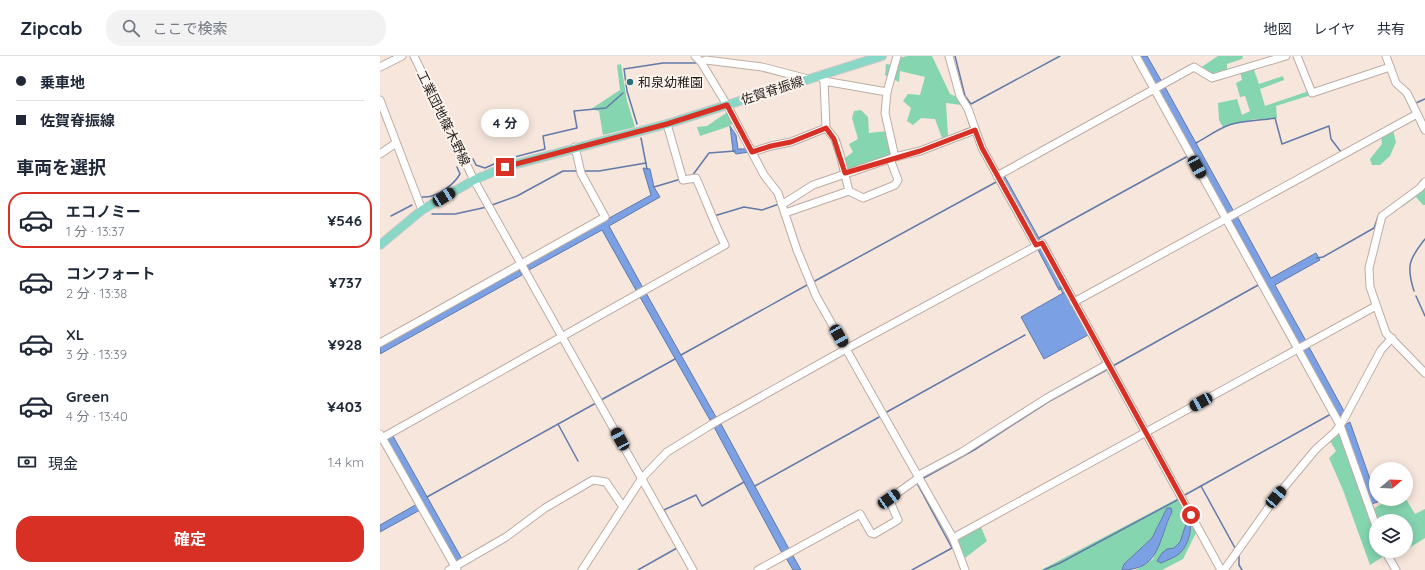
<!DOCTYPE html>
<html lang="ja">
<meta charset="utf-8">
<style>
body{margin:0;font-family:Quicksand,"Noto Sans JP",sans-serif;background:#f2f2f3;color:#1f2937;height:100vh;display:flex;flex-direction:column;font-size:15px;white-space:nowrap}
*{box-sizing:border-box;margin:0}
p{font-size:13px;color:#747a83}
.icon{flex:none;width:22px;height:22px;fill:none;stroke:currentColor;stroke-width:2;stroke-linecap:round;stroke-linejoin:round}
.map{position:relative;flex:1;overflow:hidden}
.details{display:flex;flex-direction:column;background:#fff;width:380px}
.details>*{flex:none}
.guide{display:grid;align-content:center;height:88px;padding:0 16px;background:#fff}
.needle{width:26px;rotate:71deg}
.tools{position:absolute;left:989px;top:406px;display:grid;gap:8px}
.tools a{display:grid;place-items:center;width:44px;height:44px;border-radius:50%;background:#fff;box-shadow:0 2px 10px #0003;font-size:20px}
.end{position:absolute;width:18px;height:18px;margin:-9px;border:5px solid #d93025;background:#fff;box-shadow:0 0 0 2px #fff}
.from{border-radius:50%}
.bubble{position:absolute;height:28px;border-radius:14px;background:#fff;box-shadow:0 2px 10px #0003;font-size:13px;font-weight:700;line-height:28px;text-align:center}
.car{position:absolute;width:12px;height:24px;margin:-12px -6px;border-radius:5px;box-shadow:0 0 3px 1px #0007;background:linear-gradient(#222 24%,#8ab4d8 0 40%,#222 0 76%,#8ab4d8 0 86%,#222 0)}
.guide b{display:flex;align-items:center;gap:14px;height:38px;font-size:15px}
.guide b+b{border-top:1px solid #e0e1e3}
.guide i{width:10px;height:10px;background:#1f2937}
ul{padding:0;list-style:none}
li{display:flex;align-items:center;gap:12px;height:56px;margin:0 8px 6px;padding:0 8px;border:2px solid transparent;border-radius:16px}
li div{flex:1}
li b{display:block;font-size:15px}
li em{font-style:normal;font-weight:700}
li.selected{border-color:#d93025}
li>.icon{width:36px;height:36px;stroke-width:1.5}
h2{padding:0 16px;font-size:18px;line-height:48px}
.pay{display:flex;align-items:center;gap:10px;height:44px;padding:0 16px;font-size:15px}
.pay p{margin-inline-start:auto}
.button{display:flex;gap:8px;margin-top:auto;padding:8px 16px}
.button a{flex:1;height:46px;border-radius:16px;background:#d93025;color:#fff;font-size:16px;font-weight:700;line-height:46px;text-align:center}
header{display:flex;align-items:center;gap:24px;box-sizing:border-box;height:56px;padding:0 20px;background:#fff;border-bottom:1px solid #e0e1e3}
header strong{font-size:19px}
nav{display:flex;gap:22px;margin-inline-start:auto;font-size:14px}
.search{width:280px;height:36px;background:#f2f2f3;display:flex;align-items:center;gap:10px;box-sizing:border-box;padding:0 14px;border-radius:16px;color:#747a83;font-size:15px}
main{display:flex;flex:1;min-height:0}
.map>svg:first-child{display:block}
.green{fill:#85d5b0;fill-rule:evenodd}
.water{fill:#7ba0e4;stroke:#627aa8}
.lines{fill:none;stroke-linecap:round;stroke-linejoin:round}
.stream{stroke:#627aa8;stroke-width:1.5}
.minor-casing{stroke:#bdada4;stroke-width:9}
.major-casing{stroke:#cbc9c9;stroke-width:10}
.minor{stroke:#fff;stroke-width:7}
.major{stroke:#89d8c7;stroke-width:8}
.route{stroke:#d93025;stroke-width:5}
.poi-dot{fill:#2a717d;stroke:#fef4ee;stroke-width:1.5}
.labels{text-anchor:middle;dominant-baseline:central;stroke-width:4;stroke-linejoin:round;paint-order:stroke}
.poi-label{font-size:13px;fill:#26201d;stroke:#fef4ee;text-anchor:start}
.street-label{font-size:13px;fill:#26201d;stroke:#fef4ee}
</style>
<header>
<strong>Zipcab</strong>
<div class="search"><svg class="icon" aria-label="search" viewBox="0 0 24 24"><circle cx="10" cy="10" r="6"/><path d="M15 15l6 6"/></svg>ここで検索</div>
<nav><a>地図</a><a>レイヤ</a><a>共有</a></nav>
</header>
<main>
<section class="details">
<div class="guide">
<b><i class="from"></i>乗車地</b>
<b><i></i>佐賀脊振線</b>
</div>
<h2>車両を選択</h2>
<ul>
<li class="selected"><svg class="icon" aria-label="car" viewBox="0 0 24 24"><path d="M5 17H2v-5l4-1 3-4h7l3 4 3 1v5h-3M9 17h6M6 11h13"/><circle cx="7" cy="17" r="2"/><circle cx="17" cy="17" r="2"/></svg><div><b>エコノミー</b><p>1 分 · 13:37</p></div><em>¥546</em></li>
<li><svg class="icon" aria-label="car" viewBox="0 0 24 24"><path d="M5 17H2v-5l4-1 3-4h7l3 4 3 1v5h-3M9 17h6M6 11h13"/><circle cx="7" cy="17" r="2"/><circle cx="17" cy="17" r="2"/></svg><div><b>コンフォート</b><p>2 分 · 13:38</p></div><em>¥737</em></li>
<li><svg class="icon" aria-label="car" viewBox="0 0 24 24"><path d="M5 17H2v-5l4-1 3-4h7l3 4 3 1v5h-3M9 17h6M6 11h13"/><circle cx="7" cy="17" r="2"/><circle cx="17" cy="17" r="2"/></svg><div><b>XL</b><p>3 分 · 13:39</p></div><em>¥928</em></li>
<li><svg class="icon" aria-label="car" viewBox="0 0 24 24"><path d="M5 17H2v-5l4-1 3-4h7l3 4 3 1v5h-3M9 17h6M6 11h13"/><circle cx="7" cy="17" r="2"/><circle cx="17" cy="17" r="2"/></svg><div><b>Green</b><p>4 分 · 13:40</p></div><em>¥403</em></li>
</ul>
<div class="pay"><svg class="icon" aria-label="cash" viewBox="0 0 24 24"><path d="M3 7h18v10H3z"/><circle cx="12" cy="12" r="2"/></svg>現金<p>1.4 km</p></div>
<div class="button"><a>確定</a></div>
</section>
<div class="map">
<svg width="1045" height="514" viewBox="0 0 1045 514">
<rect width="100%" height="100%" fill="#f6e6dc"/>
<g class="green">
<path d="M528 0H552L570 38 577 41 582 49 566 47 568 80 562 82 555 63 541 62 533 69 527 65 531 52 523 45 528 38 540 39 545 21 520 15 519 26 505 19 506 8 512 9 518 2Z"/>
<path d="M838 0H863L862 3 847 8V15L831 20 820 12Z"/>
<path d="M241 8 247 45 255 71 223 79 219 55 211 53 240 34 237 9Z"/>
<path d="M873 11 879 28 903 20 904 24 880 33 885 50 929 35 931 39 896 50 897 62 884 64 875 63 843 71 839 64 838 47 857 43 862 59 870 55 865 40 860 41 856 27 862 24 860 15Z"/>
<path d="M481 54 488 61 489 77 508 75 513 99 467 114 465 102 473 96 469 88 478 83 472 62 474 55Z"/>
<path d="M349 55 354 65 350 70 320 80 317 71 327 70Z"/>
<path d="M1013 74 1016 86 1010 100 1000 109H992L990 103 1002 88 1001 79Z"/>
<path d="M1045 129V149H1043L1036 141 1022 151 1018 150Z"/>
<path d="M959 375 989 455 1011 443H1026L1035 458 1045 453V482L1026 494V465H996V495H1024L1013 502 1004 500 990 509 963 434 949 402 956 395 950 385Z"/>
<path d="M799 442 817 475 803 503 782 514H756L773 503 792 456 787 452 772 482 744 508 742 514H661ZM807 464C805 492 807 494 781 507L778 505C785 492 782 498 794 492 804 488 806 473 807 464Z"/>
<path d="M600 469 607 485 585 502 577 482Z"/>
</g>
<g class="water">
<path d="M760 0H767L782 26 776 29Z"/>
<path d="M785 31 853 154 847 158 778 34Z"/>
<path d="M350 70 356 79 358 93C375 94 393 86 409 83L369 96 356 98 353 95Z"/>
<path d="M263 112 270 113 274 131 280 141 229 170 263 232 257 236 222 174 149 214 146 208 271 139Z"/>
<path d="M624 119 660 184 656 186 621 121Z"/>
<path d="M857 160 891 222 936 197 940 204 895 229 926 285 919 288 851 163Z"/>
<path d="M660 190 683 232 679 234 657 192Z"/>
<path d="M139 213 142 219 0 298V290Z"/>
<path d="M685 236 708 279 664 303 641 261Z"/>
<path d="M266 237 336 361 330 364 260 241Z"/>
<path d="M929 291 965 357 959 360 923 294Z"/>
<path d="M970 366 998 446 991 448 963 370Z"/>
<path d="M341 368 409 493 402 497 334 371Z"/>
<path d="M13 380 82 503 76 507 6 383Z"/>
<path d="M37 448 40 454 0 476V469Z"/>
<path d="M787 452H791L792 456C778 483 781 514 742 514L744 508 772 482Z"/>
<path d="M808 462C814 472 808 490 799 498 794 502 787 504 781 507L777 505 782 497 787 493 794 492 800 486Z"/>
<path d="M412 498 421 514H413L406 502Z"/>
</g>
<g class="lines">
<g class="stream">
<path d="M575 0 585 40 591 48 680 0"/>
<path d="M1036 47 1045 43"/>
<path d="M257 68 247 35 244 13 283 7H318"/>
<path d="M584 74 591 72 588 63"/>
<path d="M261 82 267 113"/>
<path d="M816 87C827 81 838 73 849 69 864 64 880 65 895 62L902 88 949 70 951 83 961 96"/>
<path d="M93 103 96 109 105 112 123 104 165 93 163 80 197 72 194 55 226 52 243 37"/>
<path d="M203 115H219L266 107"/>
<path d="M312 120 329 97 355 95"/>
<path d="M320 123 331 149"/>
<path d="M274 131 301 123"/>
<path d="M42 141C56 142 73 130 80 118L77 111"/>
<path d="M112 149 137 140 183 115H197"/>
<path d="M52 158H75L107 151"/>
<path d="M11 160 32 149"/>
<path d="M334 160 364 151 382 154 399 148"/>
<path d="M659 182 808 100"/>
<path d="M937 202 943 201 994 172 999 158"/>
<path d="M433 226 618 125"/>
<path d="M680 231 683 237"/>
<path d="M1034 235C1026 210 1029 203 1045 183"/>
<path d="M1036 240 1045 260"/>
<path d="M301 299 427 229"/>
<path d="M731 311 880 228"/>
<path d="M221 344 295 303"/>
<path d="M505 357 645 279"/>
<path d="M951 358 803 440 821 430Z"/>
<path d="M178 368 198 405"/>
<path d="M542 423 594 394 668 346 728 313"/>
<path d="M375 430 501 360"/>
<path d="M821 430 855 492"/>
<path d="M47 441 216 347"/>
<path d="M297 479 284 454 316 439 322 450 364 426"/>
<path d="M859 499V509L862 514"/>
<path d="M258 514 297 492"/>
<path d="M532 514 572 492 538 429 539 428"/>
<path d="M664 514 680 507 799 443"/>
</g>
<g class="minor-casing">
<g id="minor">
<path d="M34 0 94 124 313 514"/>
<path d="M315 0 321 6 347 49 384 119 398 137 417 194 436 240 573 482 585 514"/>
<path d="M569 0 580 40 588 53 602 92 656 189"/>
<path d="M756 0 960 369 996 470"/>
<path d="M917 0 932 37 1010 11"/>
<path d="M1006 0 1016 27 1027 37 1045 74"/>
<path d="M321 6 326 4 382 11 428 23"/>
<path d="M0 11 22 0"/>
<path d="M440 19 444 25 446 72 455 83 460 98 469 135 483 142 515 129 518 124 510 103"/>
<path d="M444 25 507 36"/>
<path d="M0 44 42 154"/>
<path d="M372 96 391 90 411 86 446 72"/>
<path d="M0 98 16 87"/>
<path d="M515 101 505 57 507 36 517 0"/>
<path d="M617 120 814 11 832 22 906 0"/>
<path d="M1045 126 1040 132 1002 160 989 212 990 231 1006 277 1045 317"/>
<path d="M403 148 433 129 515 101 540 95 595 74"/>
<path d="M405 157 469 135"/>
<path d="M694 246 1037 58"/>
<path d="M0 287 225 161 201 117 195 91"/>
<path d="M0 378 77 514"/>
<path d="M0 383 345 189C334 167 326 144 316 122L303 124 287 68"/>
<path d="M573 482 996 250"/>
<path d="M1005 495 1016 514"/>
<path d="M69 514 126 481 165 452 213 424 226 426 243 451"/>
<path d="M202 514 262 422 287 396 334 367 466 293 662 187 841 514"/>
<path d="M378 514 480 458 491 477 494 478 518 464 509 443 537 423 539 419 582 396 667 342 728 308"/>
<path d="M844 514 896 441 936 393 955 376 963 365 1001 294 1012 282"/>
</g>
</g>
<g class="major-casing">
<path id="major" d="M0 189 42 154 94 124 125 111 287 68 502 0"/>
</g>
<use href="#minor" class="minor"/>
<use href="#major" class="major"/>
</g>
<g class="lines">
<path class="route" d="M125 111 287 68 347 49 372 96 391 90 411 86 446 72 454 83 465 117 540 95 595 74 602 92 656 189 662 187 811 459"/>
</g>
<circle class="poi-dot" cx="250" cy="26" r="4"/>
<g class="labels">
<g class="poi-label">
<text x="258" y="26">和泉幼稚園</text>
</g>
<g class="street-label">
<text transform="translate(392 34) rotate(-18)">佐賀脊振線</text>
<text transform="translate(64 62) rotate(64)">工業団地篠木野線</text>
</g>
</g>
</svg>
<div class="tools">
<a><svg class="needle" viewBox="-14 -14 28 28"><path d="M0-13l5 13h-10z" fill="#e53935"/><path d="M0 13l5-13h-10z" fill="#747a83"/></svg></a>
<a><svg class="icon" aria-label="layers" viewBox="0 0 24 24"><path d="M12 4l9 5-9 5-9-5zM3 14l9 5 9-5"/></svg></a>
</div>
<i class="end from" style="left:811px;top:459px"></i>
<i class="end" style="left:125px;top:111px"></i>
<div class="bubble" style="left:101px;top:53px;width:48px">4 分</div>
<i class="car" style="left:817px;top:111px;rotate:151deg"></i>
<i class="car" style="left:64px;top:141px;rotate:59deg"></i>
<i class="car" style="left:459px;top:280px;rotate:150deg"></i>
<i class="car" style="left:821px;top:346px;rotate:241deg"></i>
<i class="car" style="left:240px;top:383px;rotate:331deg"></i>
<i class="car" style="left:896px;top:441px;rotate:40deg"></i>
<i class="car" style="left:509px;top:443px;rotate:55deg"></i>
</div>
</main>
